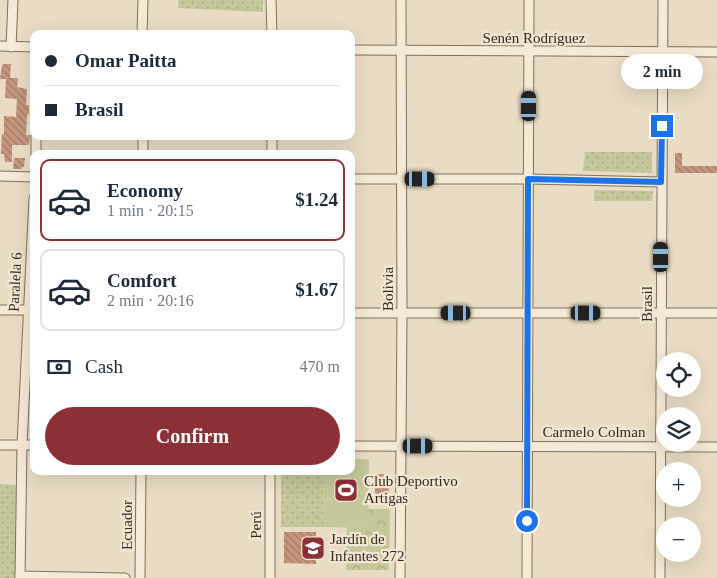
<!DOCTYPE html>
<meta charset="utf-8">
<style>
body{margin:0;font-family:Georgia,serif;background:#f6f6f7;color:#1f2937;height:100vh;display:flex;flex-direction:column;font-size:19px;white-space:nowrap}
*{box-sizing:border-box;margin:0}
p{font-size:16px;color:#747a83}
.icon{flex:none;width:28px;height:28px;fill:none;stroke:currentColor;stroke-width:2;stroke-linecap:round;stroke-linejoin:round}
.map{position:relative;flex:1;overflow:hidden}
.drawer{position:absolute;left:30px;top:150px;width:325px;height:325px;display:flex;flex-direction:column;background:#fff;border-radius:10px;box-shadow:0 5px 20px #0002}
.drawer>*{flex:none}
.top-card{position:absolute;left:30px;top:30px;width:325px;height:110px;border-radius:10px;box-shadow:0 5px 20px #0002;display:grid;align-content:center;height:110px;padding:0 15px;background:#fff}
.tools{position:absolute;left:656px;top:352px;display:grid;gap:10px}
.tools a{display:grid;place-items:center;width:45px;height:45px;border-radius:50%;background:#fff;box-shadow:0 5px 20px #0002;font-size:25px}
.end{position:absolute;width:22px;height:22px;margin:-11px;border:6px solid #1a73e8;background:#fff;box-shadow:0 0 0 2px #fff}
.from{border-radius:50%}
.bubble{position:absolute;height:35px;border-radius:18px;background:#fff;box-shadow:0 5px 20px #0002;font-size:16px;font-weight:700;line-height:35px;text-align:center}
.car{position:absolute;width:15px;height:30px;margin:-15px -8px;border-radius:6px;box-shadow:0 0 4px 1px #0007;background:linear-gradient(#222 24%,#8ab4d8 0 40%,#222 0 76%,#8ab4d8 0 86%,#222 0)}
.top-card b{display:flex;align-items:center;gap:18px;height:48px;font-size:19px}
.top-card b+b{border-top:1px solid #e0e1e3}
.top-card i{width:12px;height:12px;background:#1f2937}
ul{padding:9px 0 0;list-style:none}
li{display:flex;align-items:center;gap:15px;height:82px;margin:0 10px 8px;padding:0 5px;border:2px solid #e0e1e3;border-radius:10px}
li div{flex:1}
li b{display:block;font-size:19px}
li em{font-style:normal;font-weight:700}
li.selected{border-color:#8c3036}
li>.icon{width:45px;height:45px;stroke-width:1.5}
.pay{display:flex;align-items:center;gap:12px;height:55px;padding:0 15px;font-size:19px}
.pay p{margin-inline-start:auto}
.action{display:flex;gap:10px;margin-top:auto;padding:10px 15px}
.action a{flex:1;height:58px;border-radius:30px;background:#8c3036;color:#fff;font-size:20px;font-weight:700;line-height:58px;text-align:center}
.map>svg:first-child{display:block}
.grass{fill:url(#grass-dots)}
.park{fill:url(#park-crowns)}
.pitch{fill:#c4c798}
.building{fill:url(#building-back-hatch)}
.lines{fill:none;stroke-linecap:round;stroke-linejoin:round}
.street-casing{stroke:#826e5b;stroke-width:11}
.street{stroke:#f5ead5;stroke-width:9}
.route{stroke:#1a73e8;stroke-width:6}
.labels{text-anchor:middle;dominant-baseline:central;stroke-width:4.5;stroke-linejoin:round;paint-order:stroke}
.street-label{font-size:15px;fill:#33271e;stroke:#f2e7d1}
.poi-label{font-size:15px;fill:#33271e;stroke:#f2e7d1;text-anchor:start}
</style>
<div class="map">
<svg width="717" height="578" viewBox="0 0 717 578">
<defs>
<pattern id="grass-dots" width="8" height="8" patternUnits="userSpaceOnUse" patternTransform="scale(1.25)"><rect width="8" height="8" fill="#c4c798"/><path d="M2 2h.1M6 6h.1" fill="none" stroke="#a9ab83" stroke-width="1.8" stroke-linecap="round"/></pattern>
<pattern id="park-crowns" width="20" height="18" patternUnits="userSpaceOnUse" patternTransform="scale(1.25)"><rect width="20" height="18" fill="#c4c798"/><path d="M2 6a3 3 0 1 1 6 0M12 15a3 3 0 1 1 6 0" fill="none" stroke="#a9ab83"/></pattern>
<pattern id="building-back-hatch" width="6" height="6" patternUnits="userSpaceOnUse" patternTransform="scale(1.25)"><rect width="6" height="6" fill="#c5967c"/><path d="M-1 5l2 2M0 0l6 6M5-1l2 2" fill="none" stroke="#a17a65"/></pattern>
</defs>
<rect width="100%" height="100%" fill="#eadcc3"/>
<g class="grass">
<path d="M178 0H263V12L178 8Z"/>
<path d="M585 152H652V173L583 171Z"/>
<path d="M594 190 653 191 652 201H594Z"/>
<path d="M281 471H324L323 527H281Z"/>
<path d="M0 484 16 485V578H0Z"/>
</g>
<path class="park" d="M368 509H390L389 570H346L347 527 368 528Z"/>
<path class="pitch" d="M351 459H369L368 528 323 527 324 471H351Z"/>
<g class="building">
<path d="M4 64H11L10 78H18L17 87 27 89 26 105H29V115L27 114 26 135H30L29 145H12V162H5L4 154H1L2 134H4V116L16 117 17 99 5 98 6 79H0L2 65Z"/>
<path d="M675 153H682V166H717V173H675Z"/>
<path d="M14 158H25L24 167H22V169H13Z"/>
<path d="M376 474H388L389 502H376L374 481H376Z"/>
<path d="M284 532H316V564L284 563Z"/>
</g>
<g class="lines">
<g class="street-casing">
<g id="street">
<path d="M271 0 272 34"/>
<path d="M142 34 143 0"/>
<path d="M0 46 34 47"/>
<path d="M11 47 13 0"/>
<path d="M351 50 717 52"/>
<path d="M143 136V154"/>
<path d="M36 154V136"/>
<path d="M272 154V136"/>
<path d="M0 176 34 177"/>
<path d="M351 179H529L661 182"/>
<path d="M0 310H34"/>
<path d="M351 313H717"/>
<path d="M0 445H34"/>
<path d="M351 446 717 447"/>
<path d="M270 471V578"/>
<path d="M20 576 125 578"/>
<path d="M20 578 22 445 34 198"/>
<path d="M140 578 141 471"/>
<path d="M400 578 402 313 401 0"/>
<path d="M527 578 529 0"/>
<path d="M660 578 663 0"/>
</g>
</g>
<use href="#street" class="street"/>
</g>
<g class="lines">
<path class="route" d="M527 521 528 179 661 182 662 126"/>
</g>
<defs>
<g id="stadium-square" transform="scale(1.25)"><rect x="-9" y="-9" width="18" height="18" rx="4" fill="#8c3036" stroke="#f2e7d1"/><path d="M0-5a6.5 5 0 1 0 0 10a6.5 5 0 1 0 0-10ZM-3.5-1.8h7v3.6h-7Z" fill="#fff"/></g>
<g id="school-square" transform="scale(1.25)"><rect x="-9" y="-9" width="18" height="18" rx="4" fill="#8c3036" stroke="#f2e7d1"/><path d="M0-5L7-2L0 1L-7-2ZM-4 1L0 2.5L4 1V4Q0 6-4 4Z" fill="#fff"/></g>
</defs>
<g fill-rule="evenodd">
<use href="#stadium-square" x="346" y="490"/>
<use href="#school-square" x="313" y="548"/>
</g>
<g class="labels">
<g class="street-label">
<text x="534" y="38">Senén Rodríguez</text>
<text transform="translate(15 282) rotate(-87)">Paralela 6</text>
<text transform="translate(388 289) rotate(-90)">Bolivia</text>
<text transform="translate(647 304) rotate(-90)">Brasil</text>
<text x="594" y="432">Carmelo Colman</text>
<text transform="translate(127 525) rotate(-90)">Ecuador</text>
<text transform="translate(256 525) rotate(-90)">Perú</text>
</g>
<g class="poi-label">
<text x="364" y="481">Club Deportivo<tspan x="364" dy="17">Artigas</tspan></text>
<text x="330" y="539">Jardín de<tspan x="330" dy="17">Infantes 272</tspan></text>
</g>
</g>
</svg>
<div class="tools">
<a><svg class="icon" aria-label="locate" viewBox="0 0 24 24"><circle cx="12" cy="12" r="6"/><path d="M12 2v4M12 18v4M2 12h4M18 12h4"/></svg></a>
<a><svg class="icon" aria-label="layers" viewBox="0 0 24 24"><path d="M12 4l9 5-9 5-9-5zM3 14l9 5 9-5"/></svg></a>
<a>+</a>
<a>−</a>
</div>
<i class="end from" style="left:527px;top:521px"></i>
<i class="end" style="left:662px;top:126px"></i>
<div class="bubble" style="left:621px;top:54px;width:82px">2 min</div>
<i class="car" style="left:529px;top:106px;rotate:0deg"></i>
<i class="car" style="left:420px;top:179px;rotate:90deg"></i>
<i class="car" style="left:661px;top:257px;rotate:0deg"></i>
<i class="car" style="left:456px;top:313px;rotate:270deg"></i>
<i class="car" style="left:586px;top:313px;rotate:90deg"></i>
<i class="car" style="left:418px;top:446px;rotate:90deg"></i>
<div class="top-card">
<b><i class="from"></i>Omar Paitta</b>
<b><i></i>Brasil</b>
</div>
<section class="drawer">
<ul>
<li class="selected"><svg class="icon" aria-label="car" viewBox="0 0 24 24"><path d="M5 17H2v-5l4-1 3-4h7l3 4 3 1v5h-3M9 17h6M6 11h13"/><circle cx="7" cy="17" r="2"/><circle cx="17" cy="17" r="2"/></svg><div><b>Economy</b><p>1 min · 20:15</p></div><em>$1.24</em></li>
<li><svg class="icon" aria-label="car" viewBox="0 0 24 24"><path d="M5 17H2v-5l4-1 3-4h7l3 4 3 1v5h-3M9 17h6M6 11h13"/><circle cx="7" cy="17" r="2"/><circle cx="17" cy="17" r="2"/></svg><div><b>Comfort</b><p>2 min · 20:16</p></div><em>$1.67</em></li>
</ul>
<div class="pay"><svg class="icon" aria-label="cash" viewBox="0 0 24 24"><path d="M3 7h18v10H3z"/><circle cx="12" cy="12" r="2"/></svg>Cash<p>470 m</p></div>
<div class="action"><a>Confirm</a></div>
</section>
</div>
